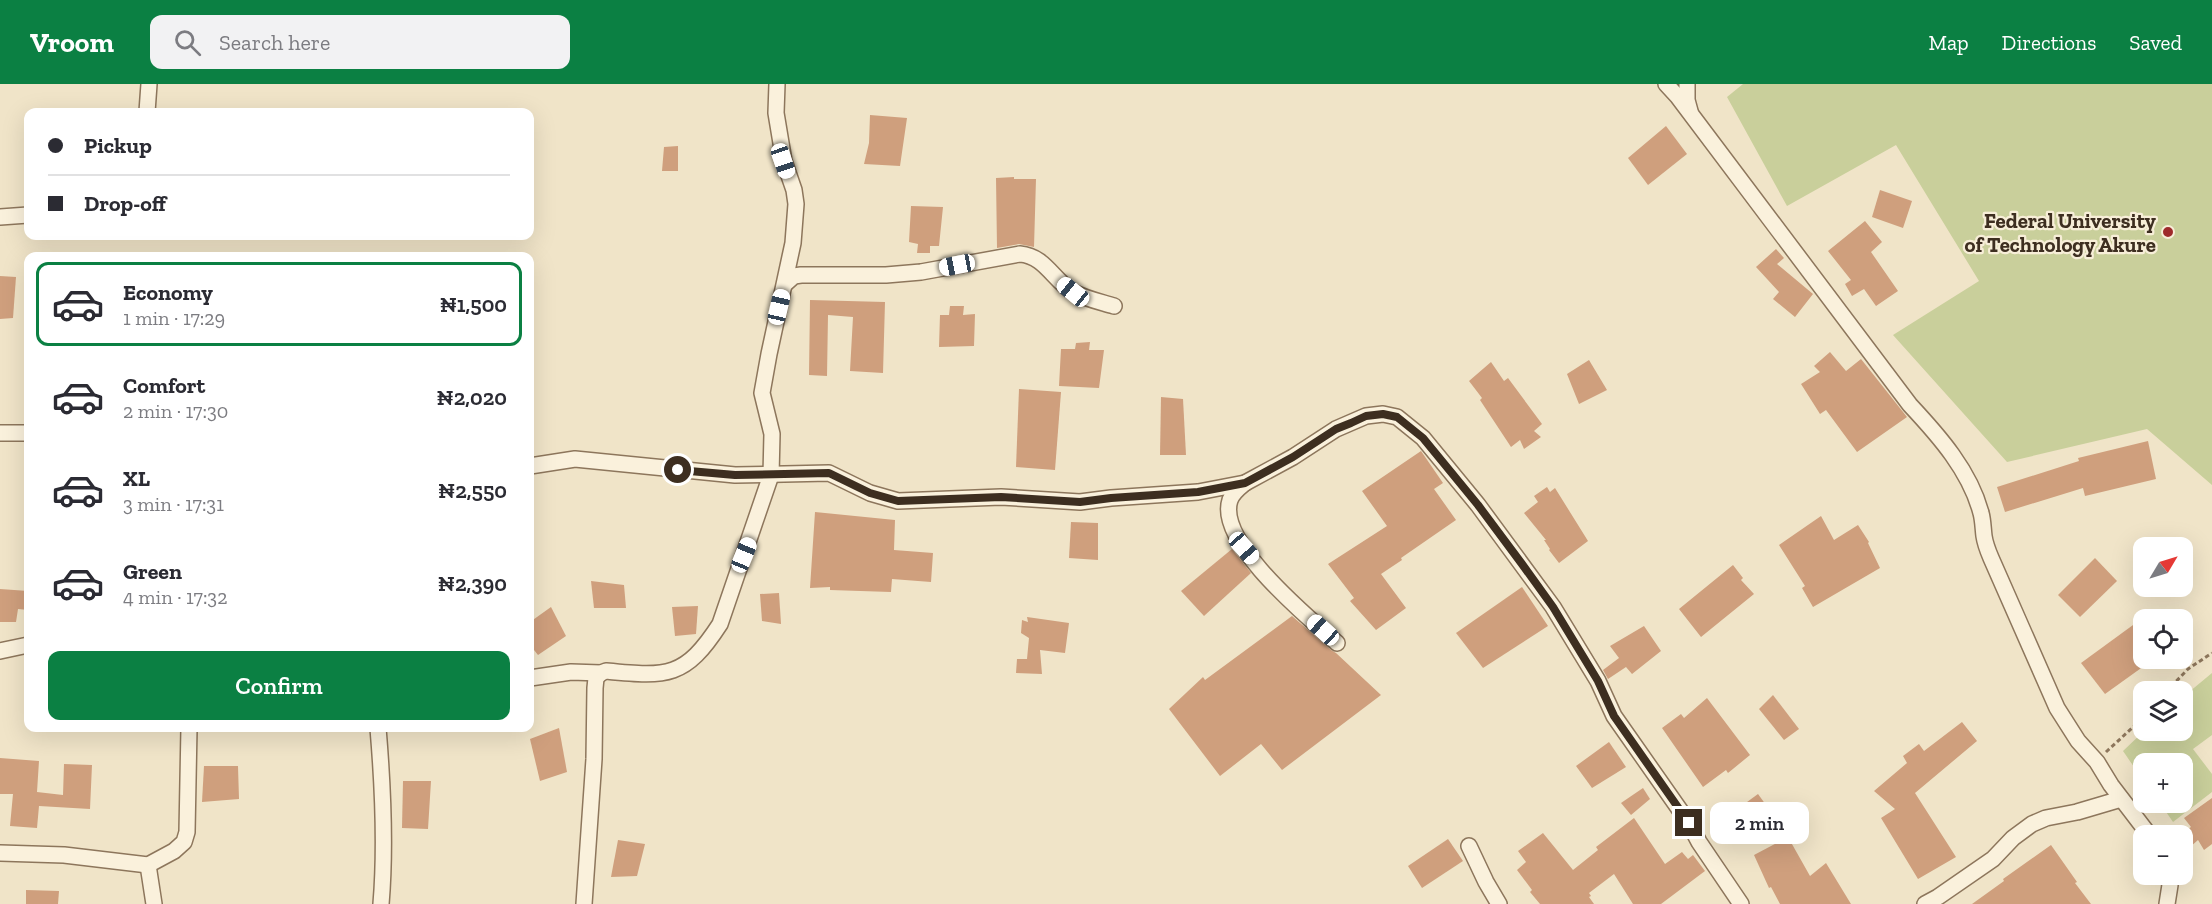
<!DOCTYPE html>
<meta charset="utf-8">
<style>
body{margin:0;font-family:"Zilla Slab",serif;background:#f2f2f3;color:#2b2b33;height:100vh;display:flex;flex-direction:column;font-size:22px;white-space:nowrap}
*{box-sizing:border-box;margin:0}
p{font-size:20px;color:#7c7c81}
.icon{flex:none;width:33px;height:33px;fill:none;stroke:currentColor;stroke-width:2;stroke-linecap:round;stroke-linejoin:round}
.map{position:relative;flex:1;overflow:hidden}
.drawer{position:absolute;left:24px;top:168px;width:510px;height:480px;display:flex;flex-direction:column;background:#fff;border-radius:12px;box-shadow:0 6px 24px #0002}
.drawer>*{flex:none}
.top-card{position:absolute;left:24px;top:24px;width:510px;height:132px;border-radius:12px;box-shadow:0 6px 24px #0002;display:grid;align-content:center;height:132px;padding:0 24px;background:#fff}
.needle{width:39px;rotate:52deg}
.tools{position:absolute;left:2133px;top:453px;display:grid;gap:12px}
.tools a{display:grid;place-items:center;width:60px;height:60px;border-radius:12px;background:#fff;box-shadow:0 6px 24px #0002;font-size:30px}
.end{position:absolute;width:27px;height:27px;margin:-14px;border:8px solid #3d2e20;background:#fff;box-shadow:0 0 0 3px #fff}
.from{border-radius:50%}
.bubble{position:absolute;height:42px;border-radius:12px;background:#fff;box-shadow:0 6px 24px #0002;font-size:20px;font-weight:600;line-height:42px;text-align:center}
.car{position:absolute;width:18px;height:36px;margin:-18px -9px;border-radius:8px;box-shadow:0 0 4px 2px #0007;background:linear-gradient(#fff 24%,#345 0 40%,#fff 0 76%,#345 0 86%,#fff 0)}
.top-card b{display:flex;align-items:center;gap:21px;height:57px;font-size:22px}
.top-card b+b{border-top:2px solid #e1e1e2}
.top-card i{width:15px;height:15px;background:#2b2b33}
ul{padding:10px 0 0;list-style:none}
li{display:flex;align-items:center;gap:18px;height:84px;margin:0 12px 9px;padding:0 12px;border:3px solid transparent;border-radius:12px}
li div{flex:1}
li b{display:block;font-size:22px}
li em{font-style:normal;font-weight:600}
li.active{border-color:#0b8043}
li>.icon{width:54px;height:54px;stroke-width:1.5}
.button{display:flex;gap:12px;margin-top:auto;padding:12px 24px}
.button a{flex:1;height:69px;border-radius:12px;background:#0b8043;color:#fff;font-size:24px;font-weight:600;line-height:69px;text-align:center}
header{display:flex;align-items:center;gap:36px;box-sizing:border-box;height:84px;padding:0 30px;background:#0b8043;color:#fff}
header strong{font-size:28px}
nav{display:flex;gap:33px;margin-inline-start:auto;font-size:21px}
.search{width:420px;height:54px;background:#f2f2f3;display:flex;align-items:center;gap:15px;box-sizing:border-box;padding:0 21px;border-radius:12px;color:#7c7c81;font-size:22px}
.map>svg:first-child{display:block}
.green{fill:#c9cf9b}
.building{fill:#cf9f7d}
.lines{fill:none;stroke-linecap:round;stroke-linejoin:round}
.minor-casing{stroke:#8d765c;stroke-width:18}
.path{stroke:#8d765c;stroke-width:3;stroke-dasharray:4.5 3;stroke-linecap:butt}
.minor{stroke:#faf1dc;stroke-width:15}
.route{stroke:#3d2e20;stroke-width:8}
.poi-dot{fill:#9e2a2b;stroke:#f7eed8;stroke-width:2}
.labels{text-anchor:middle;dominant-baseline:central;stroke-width:4.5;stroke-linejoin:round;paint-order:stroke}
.poi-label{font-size:21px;font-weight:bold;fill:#3d2e20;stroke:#f7eed8;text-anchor:end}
</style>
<header>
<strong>Vroom</strong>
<div class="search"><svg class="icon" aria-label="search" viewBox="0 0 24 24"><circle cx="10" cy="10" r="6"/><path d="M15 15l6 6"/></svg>Search here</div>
<nav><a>Map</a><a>Directions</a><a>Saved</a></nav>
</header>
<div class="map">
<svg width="2212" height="820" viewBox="0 0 2212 820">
<rect width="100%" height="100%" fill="#f0e4c8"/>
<g class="green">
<path d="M1743 0H2212V401L2147 345 2007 378 1893 251 1979 197 1896 61 1787 122 1727 13Z"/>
<path d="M2212 589V651L2193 665 2212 690V708L2173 738 2160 719 2182 718V680H2144L2143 696 2123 667 2144 647 2182 646 2183 613Z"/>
</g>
<g class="building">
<path d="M870 31 907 34 900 82 864 80 869 59Z"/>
<path d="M1666 42 1687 70 1648 101 1628 74Z"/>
<path d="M678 62V87H662L664 63Z"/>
<path d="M1014 93V95H1036L1034 163 1019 160 997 164 996 94Z"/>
<path d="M1880 106 1912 117 1903 144 1872 133Z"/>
<path d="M911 122 943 123 939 162H930V169H917L918 160 909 158Z"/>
<path d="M1865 137 1882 158 1871 168 1898 207 1876 222 1864 205 1852 212 1845 200 1851 196 1828 167Z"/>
<path d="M1776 165 1784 174 1777 180 1813 210 1795 233 1773 215 1779 208 1756 183Z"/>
<path d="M0 192 16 193 13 234 0 235Z"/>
<path d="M810 216 885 218 883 289 850 287 853 233 828 231 827 292 809 291Z"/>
<path d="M950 222H964L963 231 975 230 974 262 939 263 940 231H949Z"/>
<path d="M1090 258 1089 266H1104L1099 304 1059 302 1061 265H1075L1076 259Z"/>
<path d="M1830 268 1846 287 1861 275 1907 333 1857 368 1826 326 1820 330 1801 300 1820 288 1814 282Z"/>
<path d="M1589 276 1607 306 1579 320 1567 290Z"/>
<path d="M1491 278 1504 297 1508 294 1542 340 1534 347 1541 353 1524 365 1520 356 1511 363 1480 316 1482 314 1469 297Z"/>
<path d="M1019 305 1061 308 1055 386 1016 383Z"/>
<path d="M1161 313 1183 315 1186 371H1160Z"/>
<path d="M2148 357 2156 395 2085 412 2083 404 2005 428 1997 403 2079 377 2078 374Z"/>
<path d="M1421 367 1443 399 1434 405 1456 436 1401 474 1402 476 1381 490 1406 524 1376 546 1350 517 1354 514 1328 480 1387 442 1362 407Z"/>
<path d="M1547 403 1550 408 1555 404 1588 457 1559 479 1549 466 1550 465 1544 456H1546L1524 429 1538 418 1534 412Z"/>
<path d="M815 428 895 436 894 466 933 469 931 498 892 495 891 508 830 506V503L810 504Z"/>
<path d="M1821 432 1834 456 1858 441 1869 458 1868 459 1880 484 1813 523 1802 504 1805 502 1779 461Z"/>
<path d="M1071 438 1098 439V476L1069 474Z"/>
<path d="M1232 465 1251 489 1204 532 1181 507Z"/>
<path d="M2095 474 2117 497 2080 533 2058 511Z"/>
<path d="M1733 481 1743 494 1741 496 1754 510 1701 553 1679 525Z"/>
<path d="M591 497 624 501 626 524H594Z"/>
<path d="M1522 503 1548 542 1483 584 1456 549Z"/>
<path d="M0 505 28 507V526L18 525 16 538H0Z"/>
<path d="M779 509 781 540 762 537 760 510Z"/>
<path d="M698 522 696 550 675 552 672 523Z"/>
<path d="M551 523 566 552 538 571 530 561V538Z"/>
<path d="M1292 532 1331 566 1336 569 1381 611 1282 686 1261 660 1220 692 1169 625 1203 593 1205 596Z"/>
<path d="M1027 533 1069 539 1065 569 1040 566 1042 590 1016 589 1017 575H1027L1029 554 1021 549 1022 536 1028 538Z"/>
<path d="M2144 533V582L2105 610 2081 579Z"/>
<path d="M1644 542 1661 567 1632 590 1626 583 1608 595 1603 586 1619 574 1610 562Z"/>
<path d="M1773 611 1799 645 1784 656 1759 625Z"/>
<path d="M1707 614 1750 671 1728 689 1726 686 1703 703 1662 644 1681 630 1684 634Z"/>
<path d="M1962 638 1977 657 1915 709 1956 773 1918 795 1881 734 1895 725 1874 707 1907 679 1903 672 1919 660 1924 667Z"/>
<path d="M559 644 567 688 540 697 530 655Z"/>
<path d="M1609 658 1626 683 1592 704 1576 682Z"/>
<path d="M0 674 39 677 37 708 63 711 64 680 92 681 90 725 39 722 37 744 10 742 13 710H0Z"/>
<path d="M204 682H238L239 715 202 718Z"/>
<path d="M403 697H431L428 745 402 744Z"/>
<path d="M1643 704 1650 715 1631 731 1621 719Z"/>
<path d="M1758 710 1774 732 1739 760 1721 737Z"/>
<path d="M2212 714V760L2204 766 2198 756 2190 763 2181 750 2191 743 2184 734Z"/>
<path d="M1634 734 1665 780 1682 768 1688 775 1693 771 1705 787 1661 820H1633L1614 790 1589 809 1591 812 1589 813 1594 820H1540L1530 808 1532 806 1517 786 1526 778 1518 767 1543 749 1573 786 1598 766 1596 763Z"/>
<path d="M1788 753 1810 792 1826 779 1851 820H1780L1771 803 1769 804 1754 771Z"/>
<path d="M1448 755 1463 777 1422 804 1408 782Z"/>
<path d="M618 756 645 760 637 792 611 793Z"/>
<path d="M2051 761 2077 798 2075 799 2091 820H1972L2004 797 2003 795Z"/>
<path d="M26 806 59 807 58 820H26Z"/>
</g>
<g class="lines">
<g class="minor-casing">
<g id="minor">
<path d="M1666 0 1678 13 1910 321C1939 352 1970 387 1981 429 1983 436 1983 444 1984 452 1985 459 1988 467 1991 474L2057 624 2078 657 2097 678 2111 701 2150 752"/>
<path d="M1687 0V16L1690 27"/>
<path d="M147 28 149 0"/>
<path d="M0 133 28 131"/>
<path d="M785 200 794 192 801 191H886L921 188 1020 170C1045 172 1053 196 1073 208 1086 215 1101 218 1114 222"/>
<path d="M0 349H28"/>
<path d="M530 382 575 375 735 391 829 389 870 409 898 417 1001 413 1080 418 1111 414 1198 408 1245 399 1293 373 1336 345 1366 332 1383 330 1397 333 1423 354 1478 421 1553 523 1598 597 1614 632 1689 739 1699 758 1741 820"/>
<path d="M1245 399C1239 404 1233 408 1230 416 1216 458 1308 533 1337 559"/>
<path d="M0 567 28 561"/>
<path d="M530 594 571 588 601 589 606 587C668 593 685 594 720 540L771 391 772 350 762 309 769 270 793 159 796 120 794 106 784 77 776 29 777 0"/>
<path d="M378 644C383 703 386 761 381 820"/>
<path d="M1469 762 1486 798 1499 820"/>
<path d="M0 769 64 771 148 781 174 767 184 758 187 748 189 644"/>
<path d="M148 781 154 820"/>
<path d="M2167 790 2170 801 2167 820"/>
<path d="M584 820 594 675 595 604 596 594 601 589"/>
<path d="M1925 820 1938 813 1993 775 2013 754 2032 740 2046 734 2077 728 2121 715"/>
</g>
</g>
<g class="path">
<path d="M2166 608 2188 585 2212 569"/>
<path d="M2106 668 2144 633"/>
</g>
<use href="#minor" class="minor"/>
</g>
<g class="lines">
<path class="route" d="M678 386 735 391 829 389 870 409 898 417 1001 413 1080 418 1111 414 1198 408 1245 399 1293 373 1336 345 1351 339 1366 332 1383 330 1397 333 1423 354 1478 421 1522 480 1553 523 1598 597 1614 632 1689 739"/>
</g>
<circle class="poi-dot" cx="2168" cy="148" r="6"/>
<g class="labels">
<g class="poi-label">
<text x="2156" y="136">Federal University<tspan x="2156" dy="24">of Technology Akure</tspan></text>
</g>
</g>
</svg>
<div class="tools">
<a><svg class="needle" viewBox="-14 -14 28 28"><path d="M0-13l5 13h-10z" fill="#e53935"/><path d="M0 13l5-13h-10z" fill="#7c7c81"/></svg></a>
<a><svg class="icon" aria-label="locate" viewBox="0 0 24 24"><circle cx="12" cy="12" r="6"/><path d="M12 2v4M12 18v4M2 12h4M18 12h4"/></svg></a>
<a><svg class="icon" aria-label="layers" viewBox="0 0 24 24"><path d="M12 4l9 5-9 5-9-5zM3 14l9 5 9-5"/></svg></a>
<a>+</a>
<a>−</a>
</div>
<i class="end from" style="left:678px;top:386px"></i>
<i class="end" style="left:1689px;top:739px"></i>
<div class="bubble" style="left:1710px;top:718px;width:99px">2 min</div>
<i class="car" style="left:783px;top:77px;rotate:161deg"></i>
<i class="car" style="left:957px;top:181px;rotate:259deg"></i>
<i class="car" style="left:1073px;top:208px;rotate:309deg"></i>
<i class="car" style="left:779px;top:223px;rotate:13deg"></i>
<i class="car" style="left:1244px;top:464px;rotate:139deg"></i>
<i class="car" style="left:744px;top:471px;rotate:22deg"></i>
<i class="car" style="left:1323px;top:546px;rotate:312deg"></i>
<div class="top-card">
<b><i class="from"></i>Pickup</b>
<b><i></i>Drop-off</b>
</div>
<section class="drawer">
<ul>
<li class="active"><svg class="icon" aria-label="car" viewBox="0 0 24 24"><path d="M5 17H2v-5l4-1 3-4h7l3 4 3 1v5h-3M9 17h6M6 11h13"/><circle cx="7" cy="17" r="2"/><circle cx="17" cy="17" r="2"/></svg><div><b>Economy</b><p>1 min · 17:29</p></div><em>₦1,500</em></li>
<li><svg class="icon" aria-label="car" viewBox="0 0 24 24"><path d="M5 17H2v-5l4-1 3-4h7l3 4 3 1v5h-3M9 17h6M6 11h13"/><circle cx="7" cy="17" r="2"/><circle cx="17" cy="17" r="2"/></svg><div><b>Comfort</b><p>2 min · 17:30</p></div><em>₦2,020</em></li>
<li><svg class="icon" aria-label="car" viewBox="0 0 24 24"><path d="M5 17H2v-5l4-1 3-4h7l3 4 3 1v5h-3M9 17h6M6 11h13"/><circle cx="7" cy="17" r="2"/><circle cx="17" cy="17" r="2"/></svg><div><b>XL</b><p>3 min · 17:31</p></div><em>₦2,550</em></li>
<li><svg class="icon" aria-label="car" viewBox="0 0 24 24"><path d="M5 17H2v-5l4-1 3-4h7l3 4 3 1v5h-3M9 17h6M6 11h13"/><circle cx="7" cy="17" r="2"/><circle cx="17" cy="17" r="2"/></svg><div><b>Green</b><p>4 min · 17:32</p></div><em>₦2,390</em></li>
</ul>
<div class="button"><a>Confirm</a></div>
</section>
</div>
